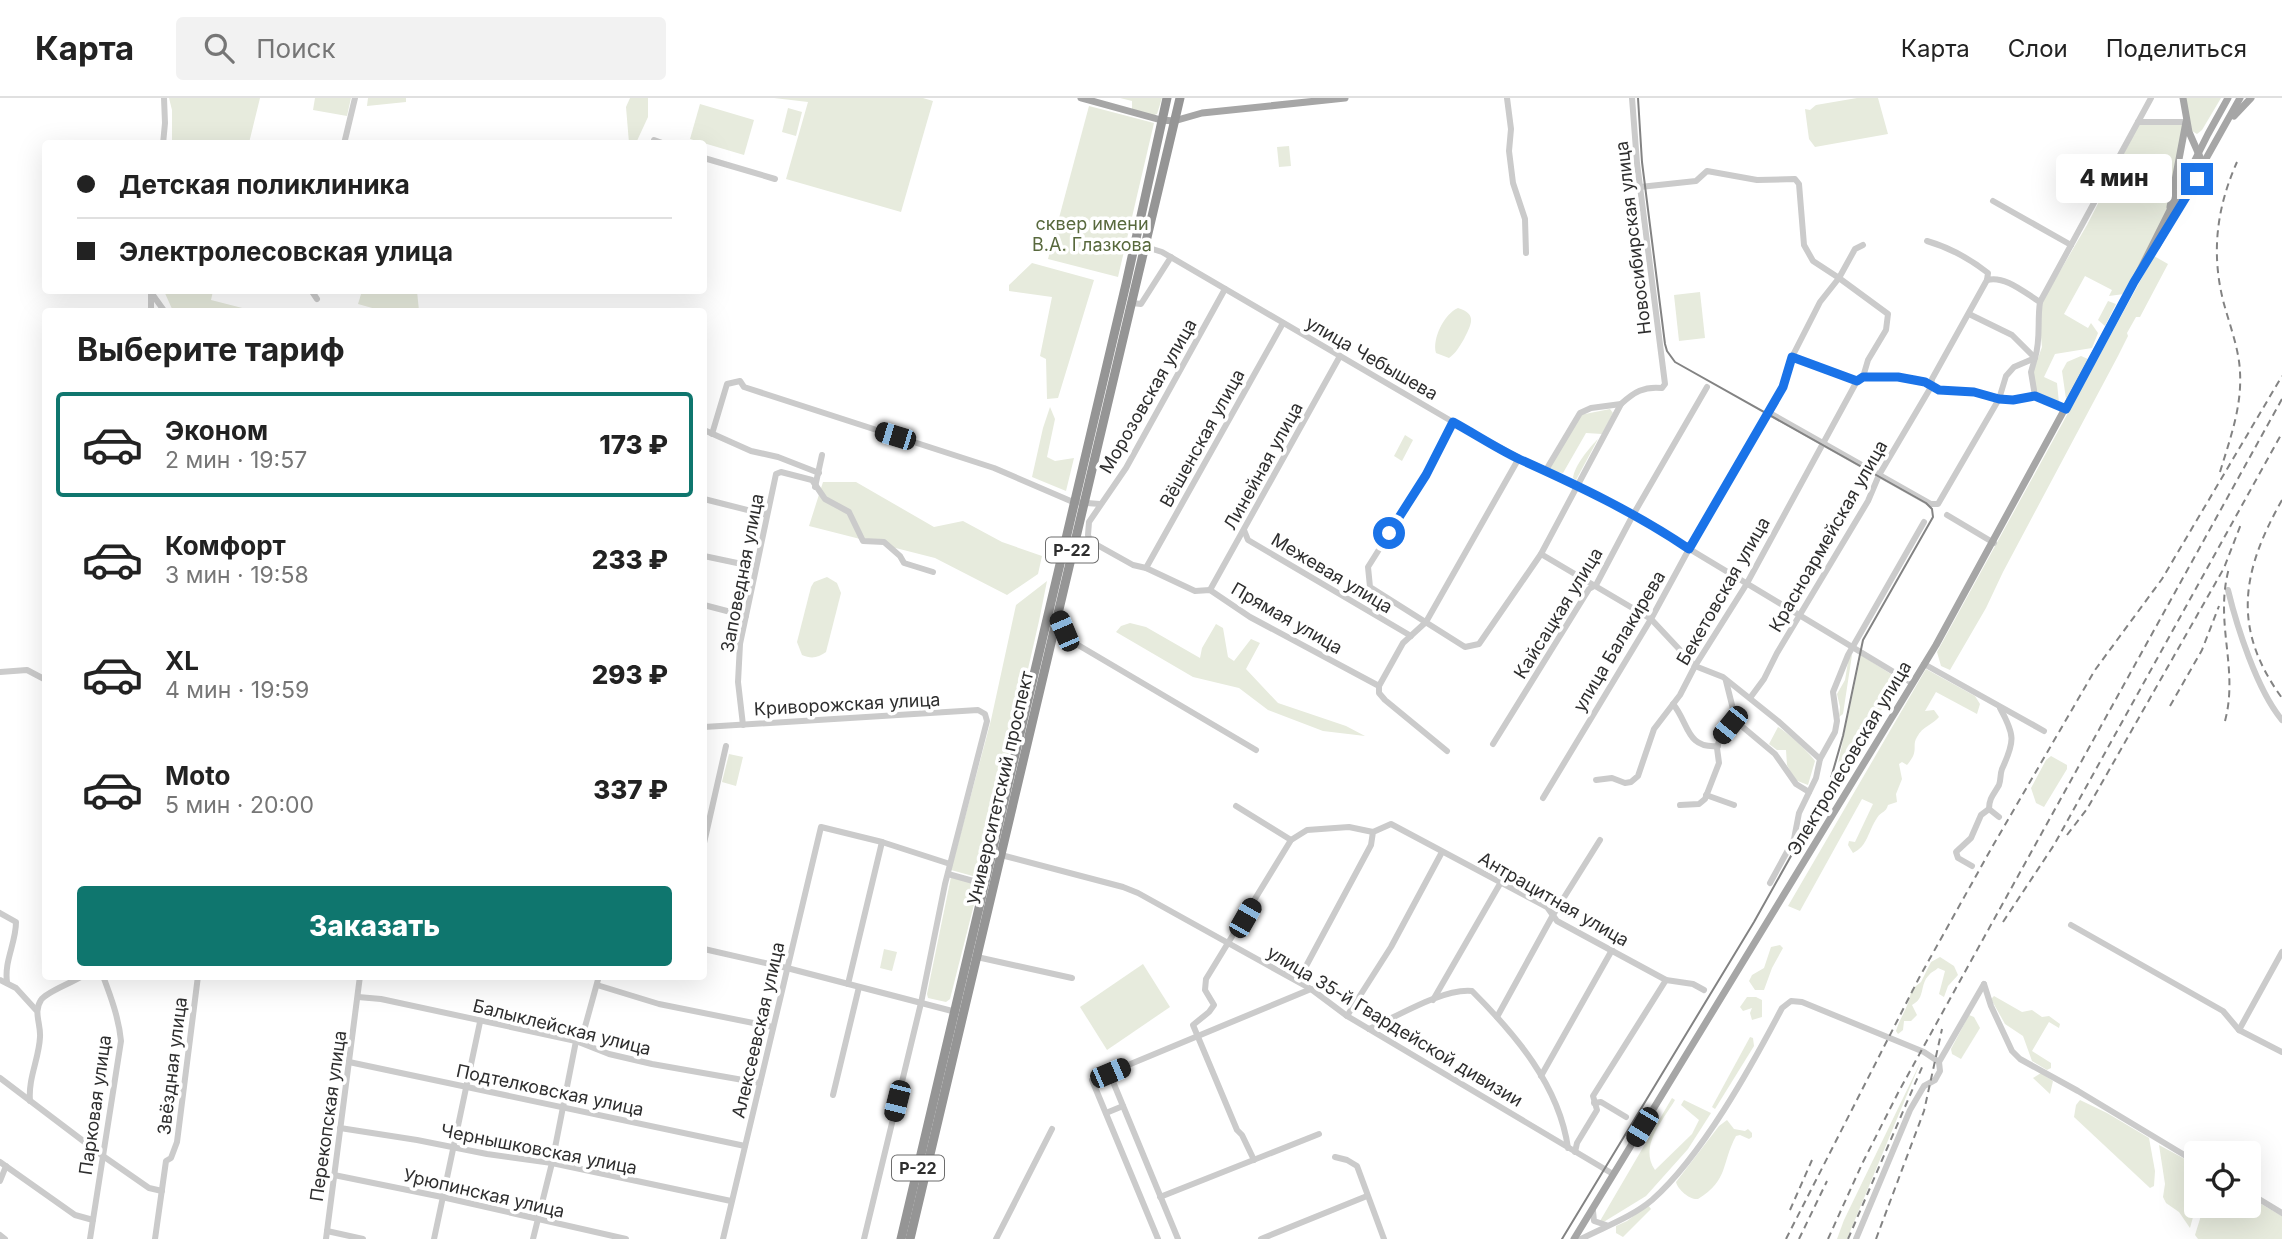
<!DOCTYPE html>
<html lang="ru">
<meta charset="utf-8">
<style>
body{margin:0;font-family:Inter,sans-serif;background:#f2f2f2;color:#222;height:100vh;display:flex;flex-direction:column;font-size:26px;white-space:nowrap}
*{box-sizing:border-box;margin:0}
p{font-size:23px;color:#767676}
.icon{flex:none;width:38px;height:38px;fill:none;stroke:currentColor;stroke-width:2;stroke-linecap:round;stroke-linejoin:round}
.map{position:relative;flex:1;overflow:hidden}
.sheet{position:absolute;left:42px;top:210px;width:665px;height:672px;display:flex;flex-direction:column;background:#fff;border-radius:7px;box-shadow:0 7px 28px #0002}
.sheet>*{flex:none}
.guide{position:absolute;left:42px;top:42px;width:665px;height:154px;border-radius:7px;box-shadow:0 7px 28px #0002;display:grid;align-content:center;height:154px;padding:0 35px;background:#fff}
.fabs{position:absolute;left:2184px;top:1043px;display:grid;gap:14px}
.fabs a{display:grid;place-items:center;width:77px;height:77px;border-radius:7px;background:#fff;box-shadow:0 7px 28px #0002;font-size:35px}
.end{position:absolute;width:32px;height:32px;margin:-16px;border:9px solid #1a73e8;background:#fff;box-shadow:0 0 0 4px #fff}
.from{border-radius:50%}
.bubble{position:absolute;height:49px;border-radius:7px;background:#fff;box-shadow:0 7px 28px #0002;font-size:23px;font-weight:800;line-height:49px;text-align:center}
.car{position:absolute;width:21px;height:42px;margin:-21px -10px;border-radius:9px;box-shadow:0 0 5px 2px #0007;background:linear-gradient(#222 24%,#8ab4d8 0 40%,#222 0 76%,#8ab4d8 0 86%,#222 0)}
.guide b{display:flex;align-items:center;gap:24px;height:66px;font-size:26px}
.guide b+b{border-top:2px solid #e0e0e0}
.guide i{width:18px;height:18px;background:#222}
ul{padding:0;list-style:none}
li{display:flex;align-items:center;gap:21px;height:105px;margin:0 14px 10px;padding:0 21px;border:4px solid transparent;border-radius:7px}
li div{flex:1}
li b{display:block;font-size:26px}
li em{font-style:normal;font-weight:800}
li.active{border-color:#0f766e}
li>.icon{width:63px;height:63px;stroke-width:1.5}
h2{padding:0 35px;font-size:32px;line-height:84px}
.primary-button{display:flex;gap:14px;margin-top:auto;padding:14px 35px}
.primary-button a{flex:1;height:80px;border-radius:7px;background:#0f766e;color:#fff;font-size:28px;font-weight:800;line-height:80px;text-align:center}
header{display:flex;align-items:center;gap:42px;box-sizing:border-box;height:98px;padding:0 35px;background:#fff;border-bottom:2px solid #e0e0e0}
header strong{font-size:33px}
nav{display:flex;gap:38px;margin-inline-start:auto;font-size:24px}
.search{width:490px;height:63px;background:#f2f2f2;display:flex;align-items:center;gap:18px;box-sizing:border-box;padding:0 24px;border-radius:7px;color:#767676;font-size:26px}
.map>svg:first-child{display:block}
.green{fill:#e7ebdd}
.lines{fill:none;stroke-linecap:round;stroke-linejoin:round}
.minor{stroke:#cbcbcb;stroke-width:6}
.major{stroke:#a6a6a6;stroke-width:7}
.highway{stroke:#959595;stroke-width:9}
.tram{stroke:#838383;stroke-width:2}
.rail{stroke:#838383;stroke-width:2;stroke-dasharray:7 5;stroke-linecap:butt}
.route{stroke:#1a73e8;stroke-width:9}
.labels{text-anchor:middle;dominant-baseline:central;stroke-width:7;stroke-linejoin:round;paint-order:stroke}
.shield{fill:#fff;stroke:#6d6d6d;stroke-width:2}
.shield-label{font-size:16px;font-weight:bold;fill:#2e2e2e}
.park-label{font-size:18px;fill:#58693d;stroke:#fff}
.street-label{font-size:18px;fill:#2e2e2e;stroke:#fff}
</style>
<header>
<strong>Карта</strong>
<div class="search"><svg class="icon" aria-label="search" viewBox="0 0 24 24"><circle cx="10" cy="10" r="6"/><path d="M15 15l6 6"/></svg>Поиск</div>
<nav><a>Карта</a><a>Слои</a><a>Поделиться</a></nav>
</header>
<div class="map">
<svg width="2282" height="1141" viewBox="0 0 2282 1141">
<rect width="100%" height="100%" fill="#fff"/>
<g class="green">
<path d="M169 0H260L249 45H172V12Z"/>
<path d="M315 0H351L347 18 313 12Z"/>
<path d="M368 0H406V4L367 8Z"/>
<path d="M630 0H648V19L636 45H629L626 9Z"/>
<path d="M774 0H923L933 3 901 114 786 81 808 4Z"/>
<path d="M1120 0H1162L1157 16 1152 18 1132 12V3Z"/>
<path d="M1857 0H1878L1888 36 1815 49 1809 41 1805 11 1810 12 1816 7Z"/>
<path d="M2185 0H2221L2202 32 2197 36 2192 33Z"/>
<path d="M700 6 754 22 744 57 690 41Z"/>
<path d="M1089 8 1154 25 1118 179 1048 161Z"/>
<path d="M788 10 802 14 796 38 782 34Z"/>
<path d="M2139 26 2184 27 2167 113 2124 196 2109 198 2112 192 2085 178 2064 216 2088 230 2091 225 2098 235 2092 250 2055 256 2044 279 2057 285 2059 305 2036 297 2033 274 2042 249 2039 220 2042 204 2087 127Z"/>
<path d="M1289 48 1291 68 1279 69 1277 49Z"/>
<path d="M2154 158 2168 166 2140 219H2136L2127 235 2128 238 2118 258 2003 474 1986 510 1950 572 1941 568 1937 554Z"/>
<path d="M1032 165 1094 182 1058 300 1047 301 1046 261 1040 258 1052 199 1009 193V187Z"/>
<path d="M164 193H213L211 202 254 213H173Z"/>
<path d="M362 193H417L419 213H383L358 206Z"/>
<path d="M1700 194 1705 240 1679 243 1674 197Z"/>
<path d="M2108 203 2116 206 2105 228 2098 222Z"/>
<path d="M1458 210C1478 216 1471 227 1464 241 1459 249 1456 255 1449 260L1436 255C1432 241 1444 216 1458 210Z"/>
<path d="M2081 258 2088 261 2066 301 2062 273 2067 264Z"/>
<path d="M1050 309 1055 321 1047 359 1055 363 1074 360 1066 393 1032 379 1043 330Z"/>
<path d="M1610 311 1613 315 1602 336 1586 335 1563 375 1546 372 1580 317Z"/>
<path d="M1405 337 1413 342 1402 363 1394 358Z"/>
<path d="M1598 341 1576 382 1573 380C1574 368 1590 349 1598 341Z"/>
<path d="M823 384H856L934 429 963 423 1002 444 1042 458 1038 476 1007 497 935 460 809 428Z"/>
<path d="M827 479 837 485 841 495 826 554C818 560 811 561 802 557L797 544 811 489 814 484Z"/>
<path d="M1047 483 1039 523 980 780 951 772 991 622 1016 507Z"/>
<path d="M1130 525 1146 529 1200 560 1202 550 1216 526 1223 530 1228 559 1234 563 1251 541 1260 545 1246 571 1278 605 1346 628 1365 638 1323 633 1268 612 1239 590 1193 579 1116 534 1121 528Z"/>
<path d="M1852 557 1843 616 1839 619 1840 609 1837 596 1845 582 1849 558Z"/>
<path d="M1861 557 1894 578 1897 585 1839 685 1835 680Z"/>
<path d="M1926 571 1975 598 1980 606 1977 616 1936 594 1925 613 1934 612 1939 619C1932 627 1923 628 1917 639 1911 649 1920 652 1907 667L1902 664 1899 666 1902 681 1896 696 1897 704 1888 707C1886 715 1881 713 1877 720 1868 733 1868 748 1853 755L1848 747 1849 743 1855 744 1873 706 1862 701 1800 813 1788 808Z"/>
<path d="M1778 629C1786 633 1810 655 1815 663L1808 687 1795 682 1787 667 1786 652H1777L1769 646Z"/>
<path d="M729 656 743 659 736 688 722 684Z"/>
<path d="M2051 658 2067 667V671L2044 709 2036 705 2031 690 2046 662Z"/>
<path d="M951 779 979 787 950 901 946 904 928 900 927 896Z"/>
<path d="M1780 847 1783 850 1772 870 1764 892H1755L1749 883 1752 877 1764 870 1771 849Z"/>
<path d="M884 851 897 854 892 873 880 870Z"/>
<path d="M1940 859 1954 868 1958 877 1948 888 1944 899 1939 896 1945 873 1938 870C1935 873 1931 874 1929 877 1919 887 1926 900 1912 907L1917 917 1911 923H1904L1903 932 1898 936 1896 933C1900 919 1910 907 1911 892L1921 884 1931 864Z"/>
<path d="M1143 866 1170 909 1107 952 1080 909Z"/>
<path d="M1994 898 2022 914 2032 912 2042 919 2049 918 2060 926 2059 930 2049 924 2032 953 2051 965V970L2047 972 2032 963 2023 938 2005 926 1991 901Z"/>
<path d="M1747 899H1756L1762 902V919L1752 922 1750 915 1752 910 1743 913 1740 909Z"/>
<path d="M1969 917 1974 919 1980 930 1961 961 1952 956 1951 951Z"/>
<path d="M1750 939 1753 940 1754 948 1715 1011 1712 1009Z"/>
<path d="M1921 963 1847 1141H1837L1844 1122Z"/>
<path d="M2041 975 2053 983 2050 996 2033 980Z"/>
<path d="M1672 1000 1675 1002C1662 1024 1639 1048 1655 1072L1692 1036 1699 1022 1681 1007 1684 1002 1711 1015 1688 1051 1646 1098 1602 1125 1600 1123Z"/>
<path d="M2080 1002 2107 1015 2149 1040 2155 1073 2154 1088 2150 1090 2074 1019 2076 1007Z"/>
<path d="M1727 1022 1734 1031 1745 1033 1748 1031 1752 1035V1039L1749 1041 1740 1037 1736 1038C1721 1066 1729 1082 1698 1101 1690 1102 1678 1092 1676 1084L1719 1028Z"/>
<path d="M2159 1047 2196 1067V1108L2190 1130 2179 1114 2166 1105 2163 1099 2165 1086Z"/>
<path d="M2249 1099 2282 1118V1141H2198L2195 1137 2204 1108H2249Z"/>
<path d="M1648 1107 1651 1111 1623 1139 1616 1135V1128L1627 1123Z"/>
</g>
<g class="lines">
<g class="minor">
<path d="M1507 0 1511 31 1509 53 1513 85 1525 121 1526 155"/>
<path d="M2138 24H2186"/>
<path d="M654 42 665 46"/>
<path d="M163 46 165 25 164 0"/>
<path d="M344 46 355 0"/>
<path d="M704 60 775 81"/>
<path d="M1640 89 1696 83 1707 73 1757 82 1795 81 1799 86 1804 147 1813 163 1839 180 1888 216 1886 232 1868 262 1863 279"/>
<path d="M1993 103 2071 147"/>
<path d="M1927 143C1948 149 1970 161 1988 175L1987 182C2005 177 2025 195 2040 204"/>
<path d="M1146 149 1162 154 1453 324 1519 360 1546 372 1633 417 1912 585"/>
<path d="M1225 191 1126 370 1089 424 1088 437 1090 443 1133 467 1146 470 1195 493 1210 492 1250 519 1379 588"/>
<path d="M311 192 317 201"/>
<path d="M150 193 165 214"/>
<path d="M151 194V214"/>
<path d="M1132 205 1141 206 1171 159"/>
<path d="M1969 216 2012 237 2035 260 2031 274 2035 298"/>
<path d="M1792 259 1857 283 1863 279H1898L1925 284 1931 289 1939 292 1974 294 1999 301 2013 302 2035 298 2066 311"/>
<path d="M1768 314 1931 406H1938L1999 301 2006 278 2014 269 2035 260C2041 241 2037 223 2040 204L2151 0"/>
<path d="M1453 324 1426 377 1368 469 1370 489 1465 549 1479 546 1541 456 1621 306C1634 294 1644 288 1662 290L1665 286 1637 65 1632 0"/>
<path d="M704 332 751 353 778 359 819 375"/>
<path d="M712 336 727 286 740 283 744 289 994 370 1073 404 1100 406"/>
<path d="M1546 372 1580 315 1591 310 1621 306"/>
<path d="M815 389 822 357"/>
<path d="M704 401 767 417"/>
<path d="M1947 417 1994 445"/>
<path d="M1244 432 1248 442 1411 538"/>
<path d="M1541 456 1651 521 1695 568 1723 579 1778 623 1820 661 1816 680 1799 715 1794 741 1770 785"/>
<path d="M704 458 756 469"/>
<path d="M1146 470 1283 225"/>
<path d="M1210 492 1340 258"/>
<path d="M2228 492C2237 529 2257 592 2282 622"/>
<path d="M704 507 746 518"/>
<path d="M1058 517 1064 533 1073 544 1256 652"/>
<path d="M1924 566 2044 633"/>
<path d="M0 574 27 572 46 582"/>
<path d="M1726 583 1733 611 1732 620 1775 656 1796 686 1809 694"/>
<path d="M1379 588 1403 545 1426 524 1519 360"/>
<path d="M1379 588V595L1385 602 1447 653"/>
<path d="M1750 600 1764 581 1777 555 1868 403 1879 377 1931 289 1932 281 1987 182"/>
<path d="M1673 606C1689 625 1686 651 1718 648"/>
<path d="M743 627 738 584 740 546 776 376 781 374 812 382 825 401 849 414 863 443 884 444 900 458 904 465 933 474"/>
<path d="M704 629 978 612 985 616 987 623 945 786 921 905 864 1141"/>
<path d="M1493 646 1589 491 1596 487 1633 417 1707 289"/>
<path d="M1820 661 1835 634 1837 623 1833 594 1848 557 1924 424"/>
<path d="M1596 682 1612 680 1625 685 1631 684 1638 678 1654 631 1680 597 1695 568 1746 487 1857 283"/>
<path d="M1706 697 1734 707"/>
<path d="M1543 700 1651 521 1689 451 1783 289 1792 259 1820 204 1839 180 1855 151 1863 147"/>
<path d="M1680 707 1699 706 1705 701 1719 665 1717 650 1720 639 1732 620"/>
<path d="M1236 708 1291 742"/>
<path d="M1999 719 1989 711C1989 700 1994 696 1999 687 2001 682 2000 676 2002 671 2015 643 2015 637 2000 610"/>
<path d="M704 745 726 648"/>
<path d="M1001 757 1123 789 1138 795 1311 891 1347 918 1613 1076"/>
<path d="M1972 768 1958 760 1956 754 1971 740 1981 717 1989 711"/>
<path d="M948 776 984 786"/>
<path d="M0 815 16 824C16 845 4 863 7 884"/>
<path d="M2071 827 2223 913 2239 932 2282 954"/>
<path d="M704 851 787 870 956 914"/>
<path d="M977 859 1072 880"/>
<path d="M0 882 16 890 36 912"/>
<path d="M1298 883 1371 747 1373 734 1391 726 1547 809 1557 823 1666 882 1693 886 1704 892"/>
<path d="M848 886 882 744"/>
<path d="M1984 886 1991 908 2012 953 2020 961 2078 993 2196 1064"/>
<path d="M597 887 659 906 773 929"/>
<path d="M358 899 381 901 576 943 609 956 652 966 760 985"/>
<path d="M1433 902 1501 784"/>
<path d="M1347 918 1391 849 1442 754"/>
<path d="M1497 919 1553 817 1600 742"/>
<path d="M1369 931C1396 919 1443 890 1472 893 1515 936 1559 987 1568 1050"/>
<path d="M2239 932 2282 854"/>
<path d="M349 964 745 1048"/>
<path d="M1109 974 1178 1141"/>
<path d="M1541 978 1612 852"/>
<path d="M0 980 103 1058 149 1090 162 1093"/>
<path d="M833 997 859 889"/>
<path d="M30 1003C28 980 39 961 40 939 41 926 33 914 41 902 46 894 72 885 82 878"/>
<path d="M1594 1005 1601 1004 1626 1019"/>
<path d="M1106 1015 1123 1008"/>
<path d="M340 1030 417 1042 487 1056 552 1065 731 1103"/>
<path d="M1575 1054 1577 1045 1597 1012 1593 998 1666 882"/>
<path d="M1335 1059 1347 1062 1357 1068 1384 1141"/>
<path d="M1254 1062 1242 1037 1237 1032 1193 927 1209 914 1214 907 1205 892 1206 881 1291 742 1307 732 1349 729 1373 734"/>
<path d="M0 1064 75 1117 93 1122"/>
<path d="M334 1077 442 1099 626 1141"/>
<path d="M0 1083 6 1068"/>
<path d="M2249 1095 2282 1115"/>
<path d="M1160 1099 1319 1036"/>
<path d="M1593 1113 1594 1123 1606 1127"/>
<path d="M327 1133 363 1141"/>
<path d="M0 1137 5 1141"/>
<path d="M90 1141 121 943C119 921 111 899 103 878"/>
<path d="M155 1141 166 1063 171 1060 177 1044 198 878"/>
<path d="M326 1141 360 878"/>
<path d="M434 1141 480 924"/>
<path d="M533 1141 552 1065 576 943 583 936 599 878"/>
<path d="M723 1141 821 729 882 744 950 766"/>
<path d="M996 1141 1052 1031"/>
<path d="M1158 1141 1092 982 1311 891"/>
<path d="M1261 1141 1367 1098"/>
<path d="M1581 1141C1604 1129 1632 1119 1652 1102 1702 1058 1751 969 1782 910L1791 903 1802 904 1924 954 1939 964"/>
<path d="M1856 1141 1910 1012 1924 988 1935 982 1940 973 1939 964 1984 886"/>
</g>
<g class="major">
<path d="M1081 0 1161 22 1174 23 1202 15 1345 0"/>
<path d="M2183 0 2189 34 2200 59"/>
<path d="M2234 18 2251 0"/>
<path d="M2170 109 2186 24"/>
<path d="M2157 148 2240 0"/>
<path d="M1574 1141 1936 547 2134 184 2208 36 2228 0"/>
</g>
<g class="highway">
<path d="M901 1141 1126 186 1167 0"/>
<path d="M910 1141 1180 0"/>
</g>
<path class="tram" d="M1562 1141 1754 824 1810 724 1829 687 1843 638 1863 542 1933 419 1932 411 1926 405 1675 264 1667 253 1665 246 1642 64 1638 0"/>
<g class="rail">
<path d="M2220 374C2230 341 2242 309 2240 274 2239 251 2230 228 2224 206 2211 157 2216 111 2237 64"/>
<path d="M2282 402C2242 473 2231 530 2282 600"/>
<path d="M2170 608 2202 552 2219 508"/>
<path d="M2225 623C2239 570 2214 525 2229 470"/>
<path d="M2067 737 2087 711 2224 470 2241 426"/>
<path d="M2003 824 2054 747 2282 335"/>
<path d="M1790 1112 1812 1062"/>
<path d="M1786 1141 1919 880 1991 751 2095 572 2162 481 2282 278"/>
<path d="M1799 1141 1827 1083"/>
<path d="M1828 1141 1862 1066 1899 993 2282 301"/>
<path d="M1848 1141 1923 967"/>
<path d="M1876 1141 1924 1013 1942 931"/>
</g>
</g>
<g class="lines">
<path class="route" d="M1389 435 1426 377 1453 324C1475 336 1496 350 1519 361 1577 387 1636 415 1689 451L1783 289 1792 259 1857 283 1863 279H1898L1925 284 1939 292 1974 294 1999 301 2013 302 2035 298 2066 311 2134 184 2197 81"/>
</g>
<g class="labels">
<g class="shield">
<rect x="1046" y="439.5" width="52" height="25" rx="5"/>
<rect x="892" y="1057.5" width="52" height="25" rx="5"/>
</g>
<g class="shield-label">
<text x="1072" y="452">Р-22</text>
<text x="918" y="1070">Р-22</text>
</g>
<g class="park-label">
<text x="1092" y="125">сквер имени<tspan x="1092" dy="21">В.А. Глазкова</tspan></text>
</g>
<g class="street-label">
<text transform="translate(1633 140) rotate(-97)">Новосибирская улица</text>
<text transform="translate(1372 260) rotate(30)">улица Чебышева</text>
<text transform="translate(1148 298) rotate(-60)">Морозовская улица</text>
<text transform="translate(1202 340) rotate(-61)">Вёшенская улица</text>
<text transform="translate(1263 368) rotate(-61)">Линейная улица</text>
<text transform="translate(1828 438) rotate(-60)">Красноармейская улица</text>
<text transform="translate(742 475) rotate(-79)">Заповедная улица</text>
<text transform="translate(1332 475) rotate(31)">Межевая улица</text>
<text transform="translate(1723 493) rotate(-60)">Бекетовская улица</text>
<text transform="translate(1558 515) rotate(-58)">Кайсацкая улица</text>
<text transform="translate(1287 520) rotate(30)">Прямая улица</text>
<text transform="translate(1619 543) rotate(-59)">улица Балакирева</text>
<text transform="translate(847 606) rotate(-3)">Криворожская улица</text>
<text transform="translate(1849 660) rotate(-59)">Электролесовская улица</text>
<text transform="translate(1000 690) rotate(-77)">Университетский проспект</text>
<text transform="translate(1554 801) rotate(30)">Антрацитная улица</text>
<text transform="translate(1395 928) rotate(31)">улица 35-й Гвардейской дивизии</text>
<text transform="translate(562 929) rotate(14)">Балыклейская улица</text>
<text transform="translate(758 932) rotate(-77)">Алексеевская улица</text>
<text transform="translate(172 968) rotate(-83)">Звёздная улица</text>
<text transform="translate(550 992) rotate(12)">Подтелковская улица</text>
<text transform="translate(95 1007) rotate(-82)">Парковая улица</text>
<text transform="translate(328 1018) rotate(-82)">Перекопская улица</text>
<text transform="translate(539 1051) rotate(11)">Чернышковская улица</text>
<text transform="translate(484 1095) rotate(13)">Урюпинская улица</text>
</g>
</g>
</svg>
<div class="fabs">
<a><svg class="icon" aria-label="locate" viewBox="0 0 24 24"><circle cx="12" cy="12" r="6"/><path d="M12 2v4M12 18v4M2 12h4M18 12h4"/></svg></a>
</div>
<i class="end from" style="left:1389px;top:435px"></i>
<i class="end" style="left:2197px;top:81px"></i>
<div class="bubble" style="left:2056px;top:56px;width:116px">4 мин</div>
<i class="car" style="left:895px;top:338px;rotate:287deg"></i>
<i class="car" style="left:1064px;top:533px;rotate:337deg"></i>
<i class="car" style="left:1730px;top:627px;rotate:219deg"></i>
<i class="car" style="left:1245px;top:820px;rotate:30deg"></i>
<i class="car" style="left:1110px;top:975px;rotate:67deg"></i>
<i class="car" style="left:897px;top:1003px;rotate:194deg"></i>
<i class="car" style="left:1642px;top:1029px;rotate:211deg"></i>
<div class="guide">
<b><i class="from"></i>Детская поликлиника</b>
<b><i></i>Электролесовская улица</b>
</div>
<section class="sheet">
<h2>Выберите тариф</h2>
<ul>
<li class="active"><svg class="icon" aria-label="car" viewBox="0 0 24 24"><path d="M5 17H2v-5l4-1 3-4h7l3 4 3 1v5h-3M9 17h6M6 11h13"/><circle cx="7" cy="17" r="2"/><circle cx="17" cy="17" r="2"/></svg><div><b>Эконом</b><p>2 мин · 19:57</p></div><em>173 ₽</em></li>
<li><svg class="icon" aria-label="car" viewBox="0 0 24 24"><path d="M5 17H2v-5l4-1 3-4h7l3 4 3 1v5h-3M9 17h6M6 11h13"/><circle cx="7" cy="17" r="2"/><circle cx="17" cy="17" r="2"/></svg><div><b>Комфорт</b><p>3 мин · 19:58</p></div><em>233 ₽</em></li>
<li><svg class="icon" aria-label="car" viewBox="0 0 24 24"><path d="M5 17H2v-5l4-1 3-4h7l3 4 3 1v5h-3M9 17h6M6 11h13"/><circle cx="7" cy="17" r="2"/><circle cx="17" cy="17" r="2"/></svg><div><b>XL</b><p>4 мин · 19:59</p></div><em>293 ₽</em></li>
<li><svg class="icon" aria-label="car" viewBox="0 0 24 24"><path d="M5 17H2v-5l4-1 3-4h7l3 4 3 1v5h-3M9 17h6M6 11h13"/><circle cx="7" cy="17" r="2"/><circle cx="17" cy="17" r="2"/></svg><div><b>Moto</b><p>5 мин · 20:00</p></div><em>337 ₽</em></li>
</ul>
<div class="primary-button"><a>Заказать</a></div>
</section>
</div>
